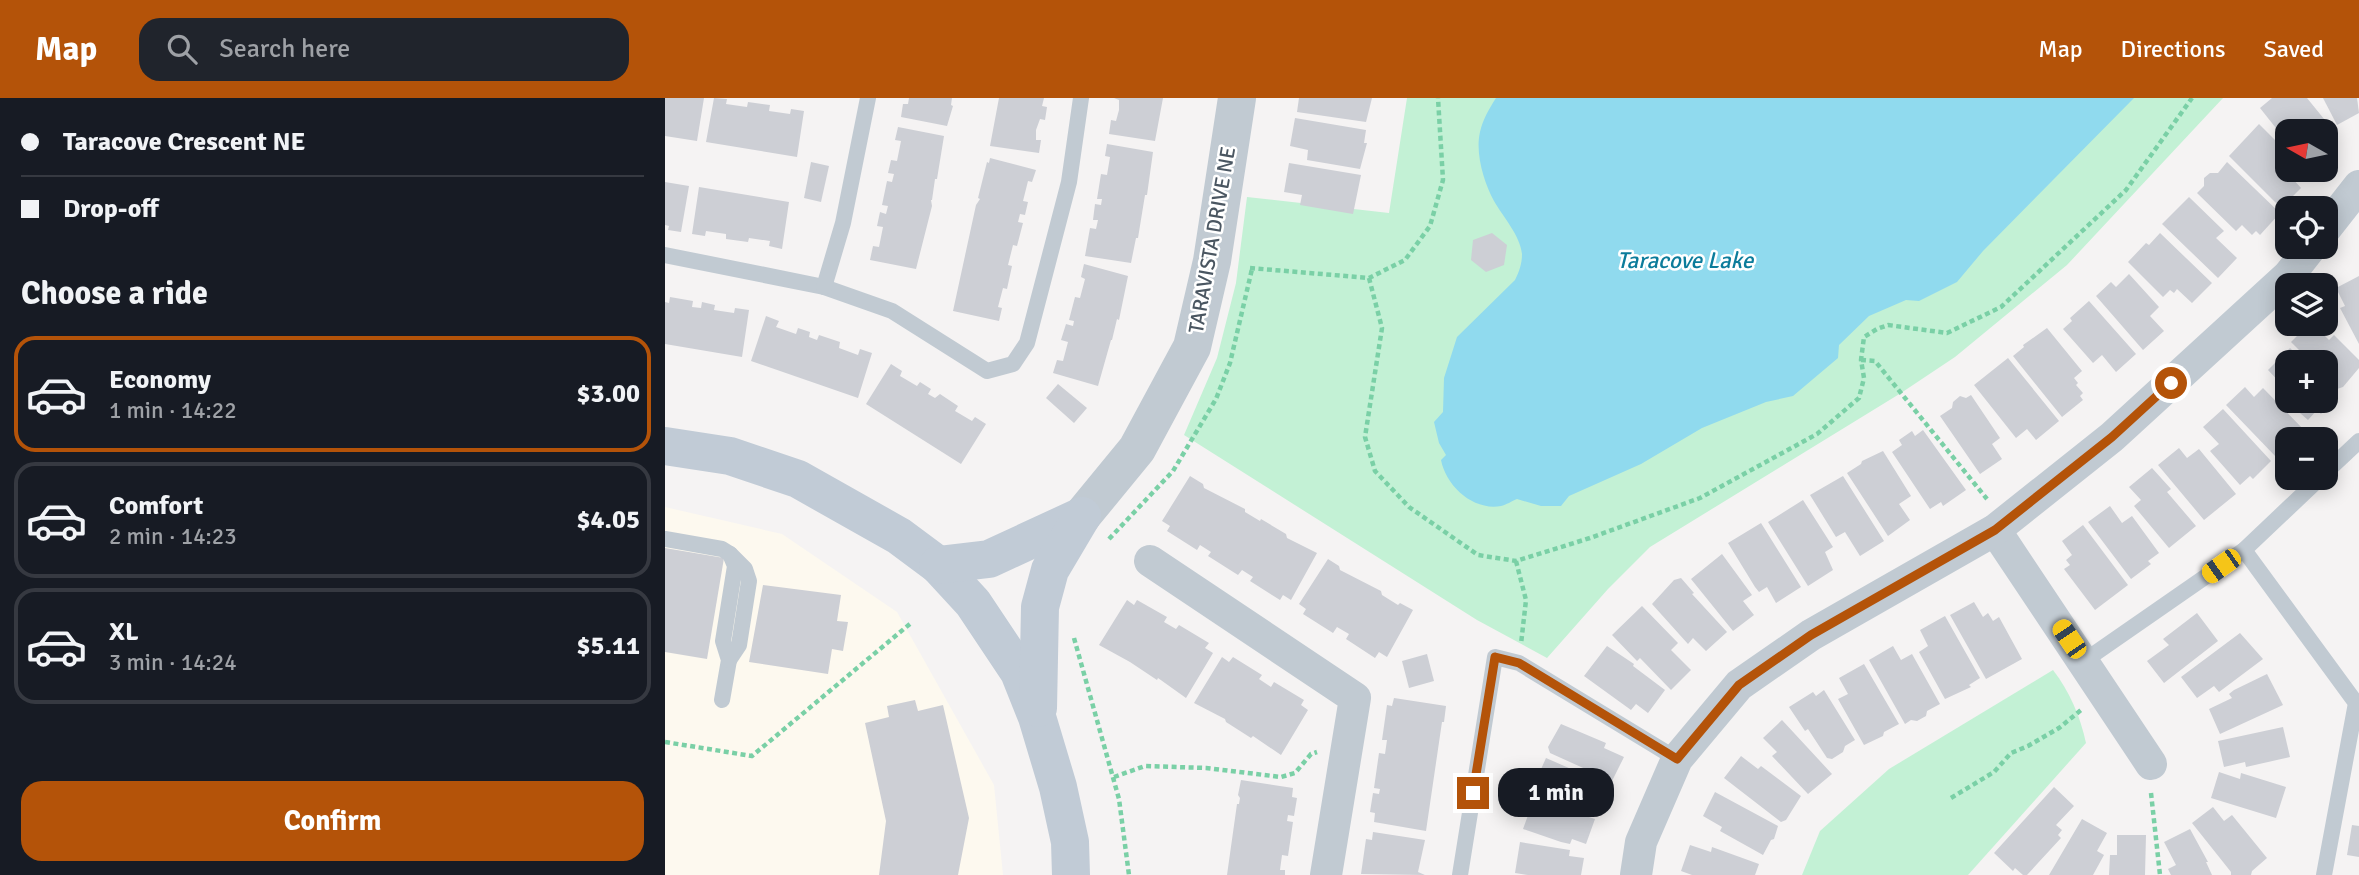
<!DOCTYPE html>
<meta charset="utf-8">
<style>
body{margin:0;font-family:Signika,sans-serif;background:#20242c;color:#f1f3f6;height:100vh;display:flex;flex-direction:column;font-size:26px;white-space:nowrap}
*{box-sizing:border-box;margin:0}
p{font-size:23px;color:#9ea1a6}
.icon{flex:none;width:38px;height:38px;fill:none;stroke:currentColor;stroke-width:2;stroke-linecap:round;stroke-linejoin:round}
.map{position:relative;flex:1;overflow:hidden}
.side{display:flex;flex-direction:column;background:#171b24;width:665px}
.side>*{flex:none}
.guide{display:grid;align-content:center;height:154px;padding:0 21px;background:#171b24}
.needle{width:46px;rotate:279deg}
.fabs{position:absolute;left:1610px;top:21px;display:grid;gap:14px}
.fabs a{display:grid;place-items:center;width:63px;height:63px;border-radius:14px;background:#171b24;box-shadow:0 4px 18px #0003;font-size:35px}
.end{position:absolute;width:32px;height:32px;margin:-16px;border:9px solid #b45309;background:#fff;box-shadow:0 0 0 4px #fff}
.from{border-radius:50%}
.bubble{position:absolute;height:49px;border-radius:21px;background:#171b24;box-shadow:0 4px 18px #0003;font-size:23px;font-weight:800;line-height:49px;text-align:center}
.car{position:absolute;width:21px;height:42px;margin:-21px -10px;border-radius:9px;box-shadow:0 0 5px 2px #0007;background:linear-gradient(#f5c518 24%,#345 0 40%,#f5c518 0 76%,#345 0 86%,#f5c518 0)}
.guide b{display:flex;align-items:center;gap:24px;height:66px;font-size:26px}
.guide b+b{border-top:2px solid #363941}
.guide i{width:18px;height:18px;background:#f1f3f6}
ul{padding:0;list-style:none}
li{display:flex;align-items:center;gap:21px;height:116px;margin:0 14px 10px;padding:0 7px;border:4px solid #363941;border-radius:21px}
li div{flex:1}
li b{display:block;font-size:26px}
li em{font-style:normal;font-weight:800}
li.active{border-color:#b45309}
li>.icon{width:63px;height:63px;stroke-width:1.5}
h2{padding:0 21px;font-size:32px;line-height:84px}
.action{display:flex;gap:14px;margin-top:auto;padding:14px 21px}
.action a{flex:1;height:80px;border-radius:21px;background:#b45309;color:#fff;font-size:28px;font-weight:800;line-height:80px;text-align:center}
header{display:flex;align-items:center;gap:42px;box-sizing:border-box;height:98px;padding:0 35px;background:#b45309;color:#fff}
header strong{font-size:33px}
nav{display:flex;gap:38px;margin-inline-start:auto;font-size:24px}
.search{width:490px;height:63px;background:#20242c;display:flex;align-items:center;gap:18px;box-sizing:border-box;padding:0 24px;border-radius:21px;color:#9ea1a6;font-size:26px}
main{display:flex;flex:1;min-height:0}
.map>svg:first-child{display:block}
.commercial{fill:#fdf9ef}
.green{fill:#c3f1d5}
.water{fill:#90daee}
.building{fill:#cdcfd5}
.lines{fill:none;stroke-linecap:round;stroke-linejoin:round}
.path{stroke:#7ad0a6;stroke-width:4.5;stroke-dasharray:5 3.5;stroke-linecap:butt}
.service{stroke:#c1cad2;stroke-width:16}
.minor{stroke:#c1cad2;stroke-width:32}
.tertiary{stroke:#c1cad2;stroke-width:38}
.secondary{stroke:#c1cbd6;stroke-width:38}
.route{stroke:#b45309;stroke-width:9}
.labels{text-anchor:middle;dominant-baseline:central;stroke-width:5;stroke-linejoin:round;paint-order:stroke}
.street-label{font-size:21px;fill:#4a5661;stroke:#fff}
.water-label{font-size:23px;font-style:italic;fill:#0c7c9b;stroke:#fff}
</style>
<header>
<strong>Map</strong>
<div class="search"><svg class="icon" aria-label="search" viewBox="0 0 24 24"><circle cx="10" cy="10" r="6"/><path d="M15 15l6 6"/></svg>Search here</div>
<nav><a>Map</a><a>Directions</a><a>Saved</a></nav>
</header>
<main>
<section class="side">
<div class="guide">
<b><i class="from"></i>Taracove Crescent NE</b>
<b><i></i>Drop-off</b>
</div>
<h2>Choose a ride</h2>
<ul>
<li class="active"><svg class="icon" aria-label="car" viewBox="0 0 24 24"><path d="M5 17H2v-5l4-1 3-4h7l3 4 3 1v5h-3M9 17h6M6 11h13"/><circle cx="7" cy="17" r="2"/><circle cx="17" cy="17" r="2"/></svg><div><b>Economy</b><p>1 min · 14:22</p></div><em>$3.00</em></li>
<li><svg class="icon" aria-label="car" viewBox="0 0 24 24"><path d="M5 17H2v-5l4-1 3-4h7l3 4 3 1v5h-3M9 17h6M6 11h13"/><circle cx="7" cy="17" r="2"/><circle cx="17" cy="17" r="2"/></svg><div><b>Comfort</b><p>2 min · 14:23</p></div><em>$4.05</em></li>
<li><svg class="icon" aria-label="car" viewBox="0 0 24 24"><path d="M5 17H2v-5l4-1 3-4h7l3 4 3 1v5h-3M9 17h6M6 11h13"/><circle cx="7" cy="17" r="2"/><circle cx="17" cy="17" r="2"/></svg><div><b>XL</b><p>3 min · 14:24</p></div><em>$5.11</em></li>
</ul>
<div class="action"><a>Confirm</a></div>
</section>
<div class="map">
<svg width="1694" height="777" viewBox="0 0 1694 777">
<rect width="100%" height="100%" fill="#f5f3f3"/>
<path class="commercial" d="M0 409 117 436 232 514 329 687 338 777H0Z"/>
<g class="green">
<path d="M742 0H1558L1402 167 1290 259 1236 295 985 449 943 491 882 560 812 522 519 337 552 260 571 185 582 99 724 115Z"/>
<path d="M1388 572C1405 594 1415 618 1421 645L1303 777H1137L1155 733 1224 671Z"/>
</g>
<path class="water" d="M831 0H1469L1318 153 1292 184 1254 203 1241 202 1204 218 1174 247 1173 260 1128 298 1101 304 1037 330 976 366 904 398 896 408H876L852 401C847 403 841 407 836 408 808 413 781 388 776 362L781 357 774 345 769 324 778 314 779 280 792 239 850 182C854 174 857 166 857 156 855 137 838 119 829 103 819 85 810 55 815 34 818 21 824 11 831 0Z"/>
<g class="building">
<path d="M0 0H39L32 43 0 38Z"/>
<path d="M49 0 62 1 61 6 82 9 83 4 105 7 104 13 125 16 126 11 139 13 132 59 41 44Z"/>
<path d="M244 0H287L286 7 288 8 282 28 236 19 238 6H243Z"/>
<path d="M334 0H379L377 8 382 9 380 22 375 21 371 32V42H376L374 55 325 48Z"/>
<path d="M449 0H498L490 43 444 36 446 22 451 23 454 12V2Z"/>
<path d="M634 0H707L701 24 632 14Z"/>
<path d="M1607 0H1642L1672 37 1661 49V33H1622V44L1595 10Z"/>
<path d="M1658 0H1692L1694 15 1672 27Z"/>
<path d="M630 20 701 32 699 45H702L695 71 642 62 643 52 625 48Z"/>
<path d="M1594 26 1622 54V66L1618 70 1636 90 1616 110 1564 58Z"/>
<path d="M233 29 279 38 272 81H270L267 102H266L267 108 251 171 205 162 208 148 214 149 218 129 212 128 215 114 221 116 223 108 217 107 222 83 227 84 229 76 223 75 226 62 232 63 236 43 230 42Z"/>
<path d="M442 46 488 54 482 97H480L473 140H471L466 165 420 158 425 130 431 131 433 122H428L430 106 436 107 437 101H432L436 76 442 77 445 59 440 58Z"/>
<path d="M325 60 371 72 367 84 363 83 358 103 363 104 360 117 355 116 353 124 358 125 352 148 348 147 343 167 347 168 342 191 338 190 333 209 337 210 334 223 288 213 311 107 315 101 313 100 322 64 324 65Z"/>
<path d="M146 64 164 68 156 104 139 100Z"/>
<path d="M1562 64 1615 115 1595 137 1591 133 1587 137 1577 127 1571 133 1532 95 1539 88V80L1545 75H1553Z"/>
<path d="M624 65 696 77 688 116 635 107 637 97 619 94Z"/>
<path d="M0 84 24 88 16 134 3 132 4 128 0 127Z"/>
<path d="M34 89 124 104 117 151 104 148 105 143 84 140 83 144 61 141V136L41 133 40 138 27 136Z"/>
<path d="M1524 99 1559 133 1551 140 1572 160 1553 180 1497 126Z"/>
<path d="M827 135 842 147 839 167 821 174 806 162 808 142Z"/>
<path d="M1495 135 1547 185 1527 205 1512 191 1509 195 1505 192 1498 199 1463 164 1481 145 1484 147Z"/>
<path d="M419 166 463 178 454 222 452 221 447 242H446L433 288 388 275 392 262 398 263 403 244 396 242 401 226 408 228 409 223 404 222 410 199 415 200 420 181 416 179Z"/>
<path d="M1464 176 1494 209 1485 218 1499 233 1478 252 1431 198 1446 184 1451 189Z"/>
<path d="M1694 178V246L1675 210 1680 208 1671 190Z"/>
<path d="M5 199 28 203 27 209 36 210 37 204 50 207 49 212 69 215 70 210 84 212 77 259 0 246V204L4 205Z"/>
<path d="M1424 203 1471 256 1451 274 1437 257 1428 265 1398 231 1407 223 1405 220Z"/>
<path d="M101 218 114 223 111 229 131 236 133 230 145 234 144 239 152 242 154 237 175 244 174 250 193 257 195 251 207 255 193 300 86 263Z"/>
<path d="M1644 226H1648L1664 242 1669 237 1694 262V270L1678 289 1672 291 1661 279V264H1646L1626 244Z"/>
<path d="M1382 230 1417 273 1409 280 1413 285 1411 287 1418 295 1415 298 1418 302 1397 319 1348 258 1359 249 1358 247Z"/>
<path d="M1625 250 1639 264H1622V303H1661V292L1670 301 1656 316 1652 312 1643 322 1619 301 1615 295 1620 290 1603 272Z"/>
<path d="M1343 260 1394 323 1371 342 1362 331 1351 340 1309 287Z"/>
<path d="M226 266 237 273 235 278 252 288 255 284 266 291 263 296 270 300 275 296 293 308 290 313 307 323 310 319 321 326 296 366 201 306Z"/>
<path d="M393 286 422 310 409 325 381 300Z"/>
<path d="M1580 289 1589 299 1598 290 1639 332 1630 341H1622V348L1611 359 1561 307Z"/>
<path d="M1306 297 1335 340 1327 346 1337 361 1315 376 1275 318 1287 310 1288 304 1295 298 1301 300Z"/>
<path d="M1558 311 1606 363 1588 381 1585 378 1575 387 1545 353 1554 346 1538 329Z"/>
<path d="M1258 332 1301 392 1278 408 1276 404 1265 411 1227 354 1237 347 1234 342 1247 333 1250 338Z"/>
<path d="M1514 350 1522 360 1534 351 1571 396 1539 422 1493 367Z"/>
<path d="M1218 353 1246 398 1234 406 1245 422 1223 438 1182 375 1196 366 1197 363Z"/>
<path d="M1487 370 1506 391 1502 394 1531 428 1504 450 1469 408 1476 402 1464 389Z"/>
<path d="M525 378 538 386 539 390 580 411V414L595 423 596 421 621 436 622 440 652 455 626 502 618 497 615 502 585 483 588 479 577 472 573 477 543 458 546 454 535 447 532 452 502 433 505 428 497 423Z"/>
<path d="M1178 378 1219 443 1195 458 1180 434 1171 439 1145 397Z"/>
<path d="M1138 402 1168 449 1160 454 1168 472 1143 488 1103 424Z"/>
<path d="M1445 408 1457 425 1467 418 1494 455 1483 463 1486 466 1466 481 1423 424Z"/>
<path d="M1096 425 1136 489 1111 505 1102 489 1094 494 1090 489 1063 445Z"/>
<path d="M1418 427 1463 487 1430 512 1399 471 1405 467 1401 462 1407 457 1397 443Z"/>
<path d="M0 450 59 460 42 561 0 554Z"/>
<path d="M1057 456 1087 497 1078 503 1089 517 1068 533 1026 481Z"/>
<path d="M663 461 674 468 675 472 716 493 717 497 733 507 735 505 748 512 722 559 714 554 710 560 681 541 684 536 672 529 668 535 638 516 641 511 634 506Z"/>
<path d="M1016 480 1029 495 1027 496 1062 534 1041 553 1028 540 1023 546 987 506 1009 482Z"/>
<path d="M98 487 176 497 172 523 183 524 178 553 167 551 163 576 84 564Z"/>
<path d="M462 502 469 507 472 502 502 519 499 524 511 531 514 527 544 545 540 550 548 555 521 600 493 580 492 582 465 564 434 547Z"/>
<path d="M1309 504 1318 519 1323 515 1328 523 1334 519 1357 561 1321 581 1285 517Z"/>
<path d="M977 508 1013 545 1006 552 1026 572 1006 592 975 560 972 563 947 537Z"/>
<path d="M1532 515 1553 543 1499 585 1482 563 1504 547 1498 541Z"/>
<path d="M1280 518 1315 580 1304 587 1306 589 1280 601 1254 554 1263 548 1255 532Z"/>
<path d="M1575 535 1598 561 1554 594 1549 588 1532 600 1516 579Z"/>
<path d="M942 548 969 566 968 568 1000 592 983 615 971 606 966 612 919 578Z"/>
<path d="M1228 548 1236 562 1247 556 1275 606 1262 613 1261 618 1252 623 1246 622 1240 626 1204 562Z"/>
<path d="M762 556 769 583 744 590 737 563Z"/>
<path d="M557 559 564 564 568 559 597 577 594 581 606 589 609 584 639 602 636 607 643 612 616 657 588 638 586 640 561 624 560 621 529 605Z"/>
<path d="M1199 566 1234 626 1219 634 1218 638 1199 647 1173 601 1183 596 1174 580Z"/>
<path d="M1602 576 1618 607 1555 636 1544 611 1567 600 1564 596 1569 592Z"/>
<path d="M1159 592 1190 642 1180 648 1178 654 1167 661 1162 660 1143 631 1140 633 1124 609 1148 594 1151 598Z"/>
<path d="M729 600 781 608 779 624H777L761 733 709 724 710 715 705 714 708 695 714 696 715 691 709 690 714 655 720 656 722 642H717L722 607 727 608Z"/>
<path d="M250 602 253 613 278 607 304 720 293 777H214L221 723 200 625 224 619 222 608Z"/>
<path d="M1117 622 1167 676 1143 696 1107 658 1112 654 1098 640Z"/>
<path d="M896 626 941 645 939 650 959 659 947 683 885 655 883 649Z"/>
<path d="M1618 629 1625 659 1581 669 1580 664 1559 669 1553 643Z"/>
<path d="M1076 658 1093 671 1096 668 1136 698 1121 722 1116 724 1059 680Z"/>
<path d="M881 660 945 688 933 714 914 705 912 709 868 689Z"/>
<path d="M1554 674 1575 681 1576 675 1621 689 1611 720 1546 700Z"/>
<path d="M576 682 628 690 627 699 632 700 629 718 623 717 622 723 628 724 623 758 617 757 615 772H620V777H562L572 706H574L575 700 573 697Z"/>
<path d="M1389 689 1409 708 1391 727 1397 732 1393 737 1396 740 1362 777H1358L1350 770 1348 773 1329 755Z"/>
<path d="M1050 694 1113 728 1109 741 1106 742 1098 757 1055 733 1057 729 1038 718Z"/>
<path d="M869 701 930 721 921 746 907 741 905 746 896 744 858 731Z"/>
<path d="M1548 709 1559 723 1567 717 1602 760 1587 773 1586 777H1566V774L1527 725Z"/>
<path d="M1417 721 1442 735 1432 753 1439 757 1428 777H1384Z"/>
<path d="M1687 727 1694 728V759L1682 757Z"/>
<path d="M1525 731 1543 764H1541L1547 777H1506L1503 771 1511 767 1499 744Z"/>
<path d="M708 734 760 742 753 774 760 777 696 776 701 741 707 742Z"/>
<path d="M1452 737H1481L1480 777H1444L1445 757H1452Z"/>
<path d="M855 744 905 752 904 758 919 760 916 777H863L850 775Z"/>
<path d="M1025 747 1046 754 1047 749 1094 766 1090 777H1027L1016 773Z"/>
</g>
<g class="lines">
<g class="path">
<path d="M585 170 704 180 740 162 765 128 778 82 773 0"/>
<path d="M704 180 717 230 700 339 710 373 744 409 813 457 851 463 925 440 1035 400 1152 336 1194 300 1199 280 1196 262 1199 239 1212 231 1223 227 1282 235 1336 209 1461 92 1527 0"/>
<path d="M1196 262 1210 263 1322 401"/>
<path d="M444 441 508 373 551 301 565 265 587 171"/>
<path d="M851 463 861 502 856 546"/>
<path d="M409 540 454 701 464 777"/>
<path d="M0 644 87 658 246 525"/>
<path d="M449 679 480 668 541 670 616 679 630 675 646 656 652 654"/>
<path d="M1486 695 1495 777"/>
<path d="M1286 700 1329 674 1346 655 1363 648 1394 630 1416 612"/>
</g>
<g class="service">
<path d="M0 157 159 189 227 213 322 273 348 266 362 245 404 84 416 0"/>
<path d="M159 189 178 125 203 0"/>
<path d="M1661 374 1694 343"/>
<path d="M0 441 57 451 65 456 70 468 58 543 64 562 57 602"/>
<path d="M1579 452 1691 605 1659 777"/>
<path d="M64 562 74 547 84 483 80 471 65 456"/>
<path d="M1419 563 1579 452 1655 380"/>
<path d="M795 777 830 559 854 565 1012 661"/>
</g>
<g class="minor">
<path d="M1661 130 1694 88"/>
<path d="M1330 432 1486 666"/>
<path d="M485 463 690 600 661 777"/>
<path d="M971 777 976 744 1012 661 1074 587 1146 537 1330 432 1447 339 1624 177 1646 149"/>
</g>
<path class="tertiary" d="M417 418 472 351 527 249 547 163 572 0"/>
<g class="secondary">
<path d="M0 348 65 358 133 381 234 438 273 467 308 505 354 574 372 619 393 689 405 744 406 777"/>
<path d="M273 467 324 461 417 418"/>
<path d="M373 610 375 509 385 472 417 418"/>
</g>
</g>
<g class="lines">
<path class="route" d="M808 695 830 559 854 565 1012 661 1074 587 1146 537 1330 432 1447 339 1506 285"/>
</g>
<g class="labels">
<g class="street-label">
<text transform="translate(547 142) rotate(-80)">TARAVISTA DRIVE NE</text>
</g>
<g class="water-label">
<text x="1020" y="162">Taracove Lake</text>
</g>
</g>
</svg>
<div class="fabs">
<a><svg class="needle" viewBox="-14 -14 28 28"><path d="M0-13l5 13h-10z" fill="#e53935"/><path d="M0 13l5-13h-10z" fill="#9ea1a6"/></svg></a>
<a><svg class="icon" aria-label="locate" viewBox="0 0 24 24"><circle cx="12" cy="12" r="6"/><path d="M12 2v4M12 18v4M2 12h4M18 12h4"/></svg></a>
<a><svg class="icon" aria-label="layers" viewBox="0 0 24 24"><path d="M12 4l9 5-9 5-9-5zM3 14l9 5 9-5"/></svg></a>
<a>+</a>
<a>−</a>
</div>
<i class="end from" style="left:1506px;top:285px"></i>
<i class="end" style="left:808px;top:695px"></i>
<div class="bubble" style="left:833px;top:670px;width:116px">1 min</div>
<i class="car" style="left:1556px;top:468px;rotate:235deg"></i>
<i class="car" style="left:1404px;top:541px;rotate:326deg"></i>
</div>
</main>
